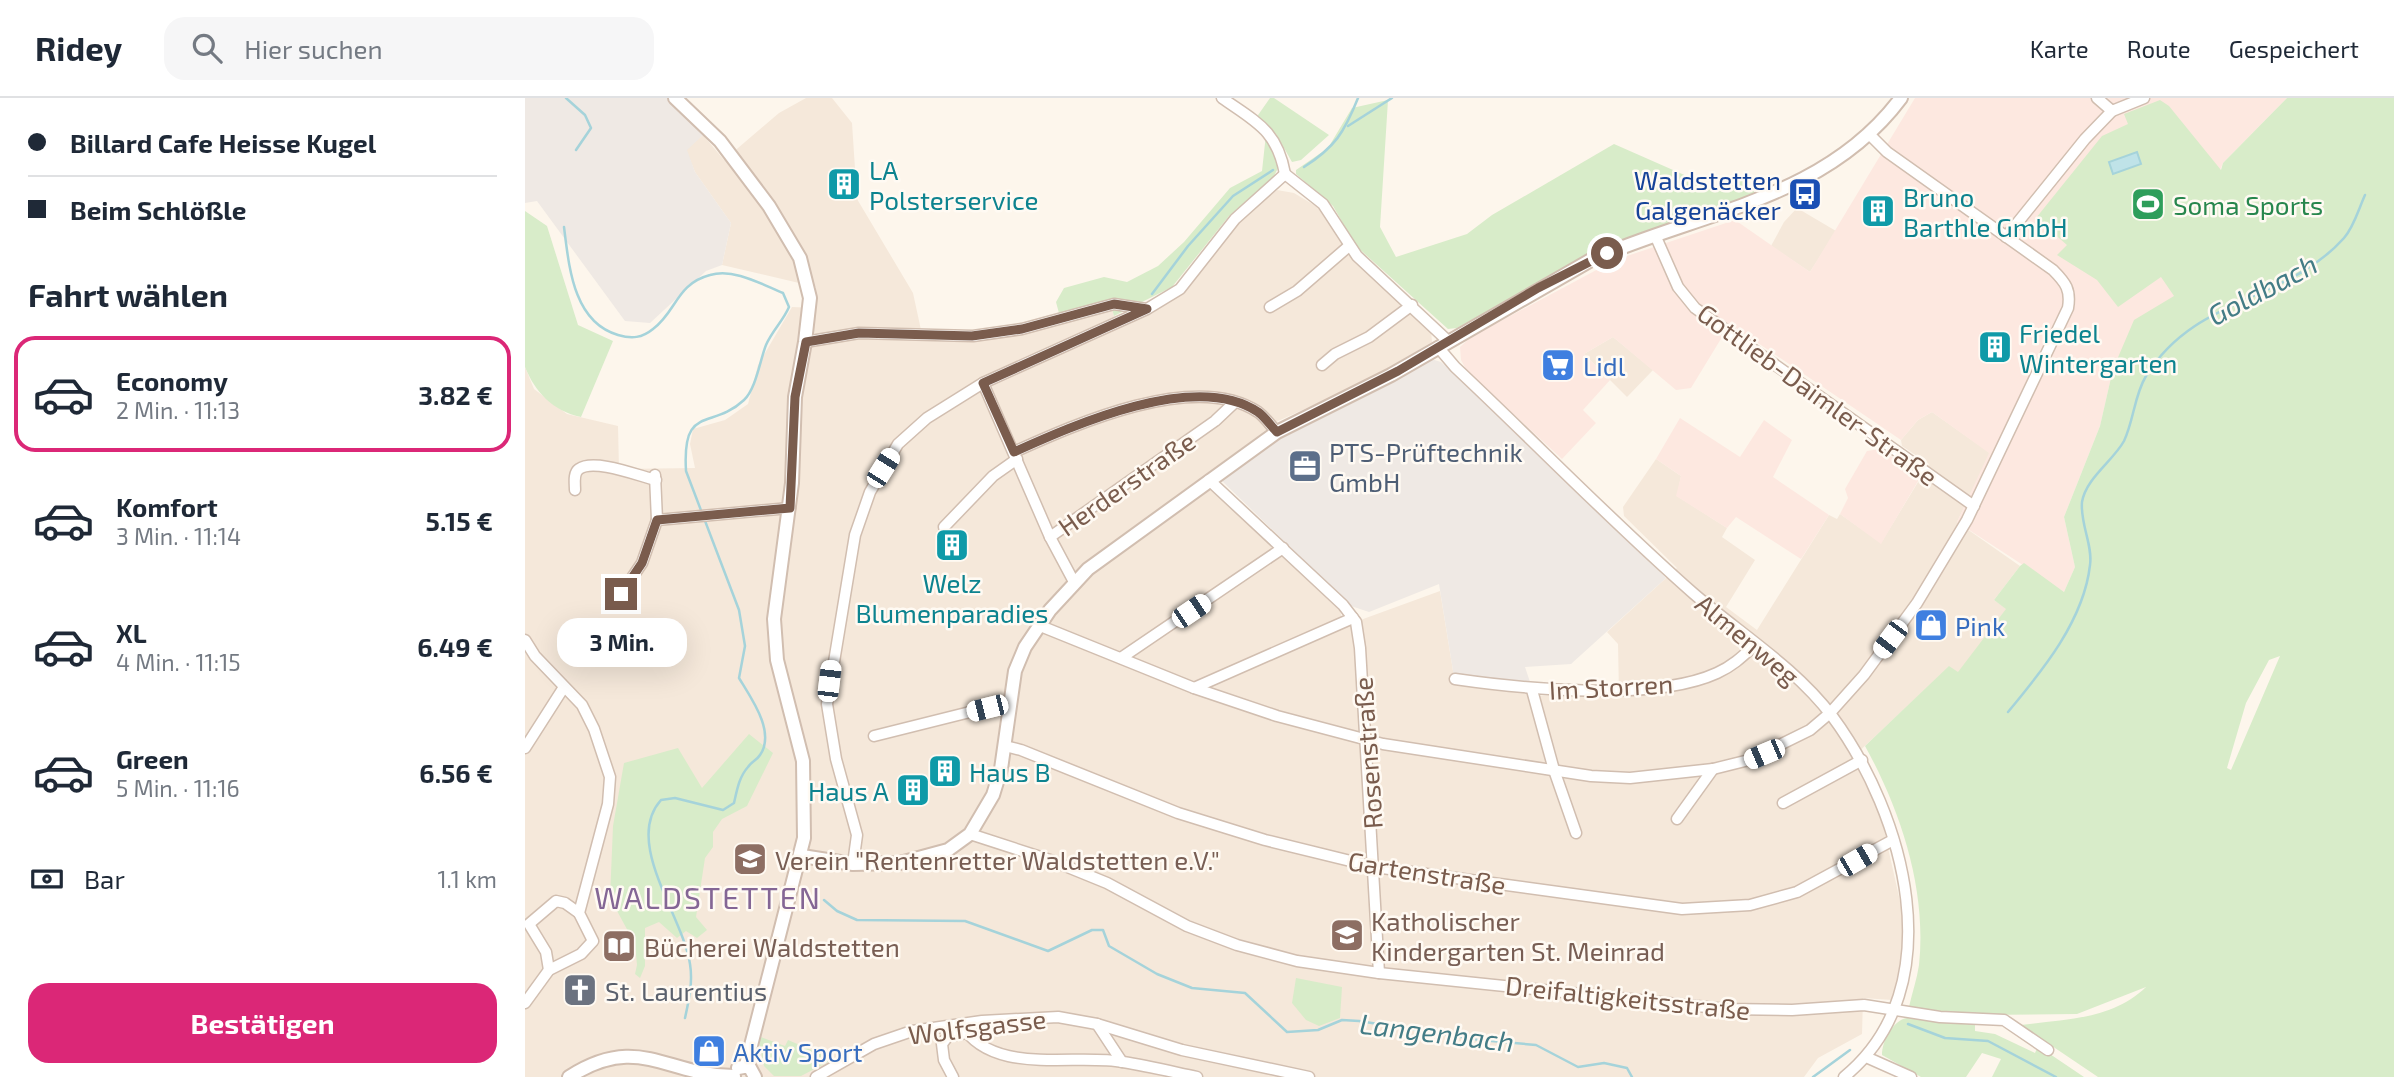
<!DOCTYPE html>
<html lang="de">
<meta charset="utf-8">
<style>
body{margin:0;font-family:"Exo 2",sans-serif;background:#f6f6f7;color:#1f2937;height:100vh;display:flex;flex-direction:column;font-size:26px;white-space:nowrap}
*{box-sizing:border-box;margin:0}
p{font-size:23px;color:#747a83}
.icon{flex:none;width:38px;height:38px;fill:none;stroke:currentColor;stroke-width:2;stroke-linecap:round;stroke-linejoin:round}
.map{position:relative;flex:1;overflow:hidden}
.sheet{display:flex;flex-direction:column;background:#fff;width:525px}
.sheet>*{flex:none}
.hud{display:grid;align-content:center;height:154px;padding:0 28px;background:#fff}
.end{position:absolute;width:32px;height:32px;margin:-16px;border:9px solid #7a5c4d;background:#fff;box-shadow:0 0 0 4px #fff}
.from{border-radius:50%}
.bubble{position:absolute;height:49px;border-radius:21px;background:#fff;box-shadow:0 7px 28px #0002;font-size:23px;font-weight:700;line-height:49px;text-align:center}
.car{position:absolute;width:21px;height:42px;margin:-21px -10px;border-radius:9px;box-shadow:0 0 5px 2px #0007;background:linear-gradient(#fff 24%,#345 0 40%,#fff 0 76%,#345 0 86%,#fff 0)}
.hud b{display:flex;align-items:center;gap:24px;height:66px;font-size:26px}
.hud b+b{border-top:2px solid #e0e1e3}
.hud i{width:18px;height:18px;background:#1f2937}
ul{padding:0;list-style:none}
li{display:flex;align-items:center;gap:21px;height:116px;margin:0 14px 10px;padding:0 14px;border:4px solid transparent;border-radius:21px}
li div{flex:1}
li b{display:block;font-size:26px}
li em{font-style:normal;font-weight:700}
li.active{border-color:#db2777}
li>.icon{width:63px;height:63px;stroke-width:1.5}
h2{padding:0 28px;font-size:32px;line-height:84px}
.pay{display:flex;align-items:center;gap:18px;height:77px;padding:0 28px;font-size:26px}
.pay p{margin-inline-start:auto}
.primary-button{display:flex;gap:14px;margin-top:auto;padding:14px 28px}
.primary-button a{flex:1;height:80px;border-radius:21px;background:#db2777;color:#fff;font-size:28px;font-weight:700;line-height:80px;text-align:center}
header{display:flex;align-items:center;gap:42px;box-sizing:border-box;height:98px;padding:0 35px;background:#fff;border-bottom:2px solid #e0e1e3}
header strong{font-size:33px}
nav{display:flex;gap:38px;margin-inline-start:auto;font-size:24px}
.search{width:490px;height:63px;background:#f6f6f7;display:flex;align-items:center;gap:18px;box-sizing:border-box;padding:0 24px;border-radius:21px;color:#747a83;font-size:26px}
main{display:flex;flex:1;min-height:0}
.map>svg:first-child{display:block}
.residential{fill:#f5e8da}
.commercial{fill:#fde8e0}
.industrial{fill:#efe9e4}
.green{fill:#d8ecc9;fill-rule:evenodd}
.water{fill:#bfe3e8;stroke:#a5d3da;stroke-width:2}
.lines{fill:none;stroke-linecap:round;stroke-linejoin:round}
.stream{stroke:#a5d3da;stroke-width:2.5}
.minor-casing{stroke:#d1beb0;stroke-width:13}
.tertiary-casing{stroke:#d1beb0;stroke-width:16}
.minor{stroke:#fff;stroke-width:10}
.tertiary{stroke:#fff;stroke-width:12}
.route{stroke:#7a5c4d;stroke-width:9}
.labels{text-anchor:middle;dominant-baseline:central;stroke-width:5;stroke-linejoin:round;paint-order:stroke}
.culture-label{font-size:26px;fill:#0d838f;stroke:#fffaf3;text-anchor:start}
.transit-label{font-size:26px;fill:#164399;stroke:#fffaf3;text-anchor:end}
.leisure-label{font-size:26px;fill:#27864d;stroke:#fffaf3;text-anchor:start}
.shop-label{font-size:26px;fill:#366cbe;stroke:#fffaf3;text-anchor:start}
.street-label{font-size:26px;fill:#7a5c4d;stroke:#fffaf3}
.service-label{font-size:26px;fill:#4e5e75;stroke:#fffaf3;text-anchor:start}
.education-label{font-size:26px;fill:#785e54;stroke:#fffaf3;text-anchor:start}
.worship-label{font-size:26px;fill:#5b616d;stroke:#fffaf3;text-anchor:start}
.water-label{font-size:28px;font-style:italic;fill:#437c86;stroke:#fffaf3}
.quarter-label{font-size:30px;letter-spacing:2px;fill:#846695;stroke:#fffaf3}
</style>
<header>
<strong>Ridey</strong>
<div class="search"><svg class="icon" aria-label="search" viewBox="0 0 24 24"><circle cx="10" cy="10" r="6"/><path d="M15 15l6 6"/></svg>Hier suchen</div>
<nav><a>Karte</a><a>Route</a><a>Gespeichert</a></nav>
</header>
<main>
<section class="sheet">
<div class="hud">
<b><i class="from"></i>Billard Cafe Heisse Kugel</b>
<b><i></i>Beim Schlößle</b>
</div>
<h2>Fahrt wählen</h2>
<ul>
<li class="active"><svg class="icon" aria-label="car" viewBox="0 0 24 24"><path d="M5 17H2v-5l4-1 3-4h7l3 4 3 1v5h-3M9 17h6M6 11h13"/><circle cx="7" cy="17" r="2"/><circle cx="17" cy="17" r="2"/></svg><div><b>Economy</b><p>2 Min. · 11:13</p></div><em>3.82 €</em></li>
<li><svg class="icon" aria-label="car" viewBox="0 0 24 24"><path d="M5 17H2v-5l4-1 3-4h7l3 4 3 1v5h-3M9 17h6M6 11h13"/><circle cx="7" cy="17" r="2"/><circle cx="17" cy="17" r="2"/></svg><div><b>Komfort</b><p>3 Min. · 11:14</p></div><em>5.15 €</em></li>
<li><svg class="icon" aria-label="car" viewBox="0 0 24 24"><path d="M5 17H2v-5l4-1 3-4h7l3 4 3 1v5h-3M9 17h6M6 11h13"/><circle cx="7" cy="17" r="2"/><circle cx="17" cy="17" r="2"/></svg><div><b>XL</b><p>4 Min. · 11:15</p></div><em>6.49 €</em></li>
<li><svg class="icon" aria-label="car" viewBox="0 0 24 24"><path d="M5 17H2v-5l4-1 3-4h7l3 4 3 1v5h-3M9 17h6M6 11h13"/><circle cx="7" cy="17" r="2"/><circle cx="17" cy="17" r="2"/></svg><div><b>Green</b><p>5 Min. · 11:16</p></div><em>6.56 €</em></li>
</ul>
<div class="pay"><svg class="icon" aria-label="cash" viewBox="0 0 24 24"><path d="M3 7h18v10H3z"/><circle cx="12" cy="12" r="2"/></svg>Bar<p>1.1 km</p></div>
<div class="primary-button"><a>Bestätigen</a></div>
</section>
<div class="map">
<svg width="1869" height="979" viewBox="0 0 1869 979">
<rect width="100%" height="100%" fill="#fdf6ec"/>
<g class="residential">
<path d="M281 0H307L327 25 332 101 388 195 396 232 424 235 496 230 585 203 592 229 629 214 662 192 685 156 714 121 752 92 769 95 799 113 825 157 906 232 907 244 838 285 753 323 675 381 815 513 819 528 915 493 929 579 1000 588 1002 598 1094 596 1093 546 1082 534 1152 470 1099 418 1098 409 1131 361 1156 378 1152 398 1202 430 1197 439 1230 462 1201 509 1232 532 1304 417 1312 421 1315 416 1356 445 1404 366 1377 348 1376 342 1393 322 1407 314 1465 355 1432 424 1495 468 1469 502 1482 511 1433 575 1424 569 1327 660 1355 714 1379 821 1375 875 1367 902 1338 900 1337 936 1293 960 1279 979H0V269L9 291 42 316 93 328 94 371 170 370 165 346 168 331 200 322 223 306 233 267 267 209 291 210V189L197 167 206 125 170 74 161 52 178 37 199 62 254 15Z"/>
<path d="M1272 110 1311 133 1285 174 1246 148 1259 124Z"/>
<path d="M1088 239 1128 272 1102 299 1059 256Z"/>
</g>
<g class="commercial">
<path d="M1390 0H1762L1698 65 1646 193 1650 198 1588 271 1575 328 1539 419 1550 469 1539 494 1432 424 1464 355 1407 314 1393 322 1376 342 1205 226 1166 290 1151 292 1088 239 1059 256 1085 282 1058 312 1071 325 1037 361 942 273 936 262 935 249 946 239 1090 162 1210 122 1285 174Z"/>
<path d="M1155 320 1215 359 1239 322 1267 342 1248 379 1304 417 1276 461 1211 419 1202 430 1151 398 1156 378 1131 361Z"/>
<path d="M1355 351 1396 378 1356 446 1315 416 1323 400 1320 391 1342 353Z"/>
</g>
<g class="industrial">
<path d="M0 0H143L178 37 162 52 170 74 206 125 197 167 181 173 125 225 100 223 12 103 0 105Z"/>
<path d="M903 260 916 264 976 319 1141 480 1046 566 1000 569 1006 587 929 579 914 486 844 514 826 508 696 382 753 337Z"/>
</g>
<g class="green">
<path d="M745 0H749L804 37 776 62 767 64 751 36 731 20Z"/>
<path d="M1762 0H1869V979H1573L1496 927C1540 921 1587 922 1621 889L1552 916 1449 917 1384 909C1387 895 1392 881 1394 867 1402 792 1376 713 1340 648L1424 568 1433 574 1481 511 1469 502 1495 468 1499 465 1539 494 1550 469 1539 419 1575 328 1588 271 1609 222 1649 198 1636 179 1593 209 1572 182 1532 157 1542 147 1511 120 1577 38 1603 26 1599 16 1635 2 1644 8 1696 72 1698 65ZM1755 558 1706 672 1702 670 1721 605 1744 562Z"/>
<path d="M863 2 855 129 871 159 942 136 967 117 1089 46 1198 94 1217 80 1232 97 1072 153 932 230 923 231 831 148 808 108 771 76V72L803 50 827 10Z"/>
<path d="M741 36 754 68 748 80 704 118 647 189 589 218 585 204 535 219 531 204 539 190 579 179 602 184 633 168 659 144 705 90 737 73Z"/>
<path d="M0 113 22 128 53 227 88 243 56 319C28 313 10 294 0 269Z"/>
<path d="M224 636 248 655 222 708 197 721 188 734V749L180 760 171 819 182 832 172 840 161 833 152 840 134 824 120 830V868L115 880 110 876 112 867 110 846 85 800 88 728 99 665 153 650 177 690Z"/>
<path d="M771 880 817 889 815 920 794 928 781 922 767 905Z"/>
<path d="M1382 920 1450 924V933L1470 936 1510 955 1513 948 1559 979H1467L1476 961 1457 955 1441 979H1396L1357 957C1357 943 1368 922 1382 920Z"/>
<path d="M233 938 260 948 263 942 303 959V964L276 978H249L239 968Z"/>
</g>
<path class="water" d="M1612 54 1616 66 1588 76 1584 64Z"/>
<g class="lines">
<g class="stream">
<path d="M41 0 60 17 66 30 51 52"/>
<path d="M823 28 867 0"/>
<path d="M779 69C810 49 819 35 833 0"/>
<path d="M39 129C44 168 48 224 93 237 107 241 117 240 128 231 152 213 151 186 185 177 209 170 236 186 258 195L264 209C258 223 247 233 241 247 235 262 231 291 219 302 186 333 157 305 161 373L214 512 220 548 214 580C226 600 251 634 235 657 232 662 226 664 223 669 214 679 212 692 209 705L198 712 150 700 136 702C98 744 158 818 165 866 168 884 164 902 160 920"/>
<path d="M627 196 663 148 708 98 748 72"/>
<path d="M1483 614C1518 572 1559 522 1565 467 1568 447 1555 426 1557 404 1561 380 1588 363 1599 343 1609 322 1609 298 1621 278 1671 197 1761 205 1819 140 1829 129 1834 110 1840 97"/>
<path d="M299 802 312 813 332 822 440 823 523 853 567 832H578L584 848 632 876 667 890 720 895 762 934 793 932 817 922 834 923 955 942 1011 947 1053 969 1079 965 1102 970 1107 979"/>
<path d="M1383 926 1420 940 1463 943 1531 979"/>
<path d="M1288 979 1325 952"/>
</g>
<g class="minor-casing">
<g id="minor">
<path d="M697 0C731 24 752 32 760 76"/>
<path d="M1572 0 1587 13"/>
<path d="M760 76 798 106 832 158 923 243"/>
<path d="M1130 137 1153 189 1170 210 1449 408"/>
<path d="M1481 139 1560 41 1587 13 1619 0"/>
<path d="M745 209 772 193 824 148"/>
<path d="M280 244 334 235 448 238 497 231 589 206 621 211"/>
<path d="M913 249 930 269C1010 344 1086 423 1168 495 1214 535 1270 569 1307 618 1379 715 1429 889 1319 979"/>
<path d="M797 267 810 256 844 239 887 207"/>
<path d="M458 285 525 439 549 484"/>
<path d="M489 354C549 327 670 272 733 314 740 319 746 328 752 334"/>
<path d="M130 377 132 422"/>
<path d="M684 382 818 507 831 524 835 550 854 875"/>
<path d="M50 392C50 386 48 375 54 371 69 360 114 378 131 382"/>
<path d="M419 429 468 378 492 361"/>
<path d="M525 439 690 323 709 305"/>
<path d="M96 496 117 465 132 422 265 410"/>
<path d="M513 527 669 590 752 618 858 646 1066 678 1105 680 1188 671 1224 662 1285 632 1305 615 1339 577 1392 505 1442 422 1543 210C1546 192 1541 185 1528 172L1362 54 1345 37"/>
<path d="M0 542 10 558 57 607 69 631 85 679 83 706 54 815 68 843 56 856 24 872 0 905"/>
<path d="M596 560 758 450"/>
<path d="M930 581C999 591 1129 604 1192 575 1208 568 1219 557 1231 546"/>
<path d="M669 590 828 520"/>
<path d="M1007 592 1029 672 1051 735"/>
<path d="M349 638 485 604"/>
<path d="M480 648 496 652 653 715 740 742 850 769 1157 811 1225 807 1272 794 1368 742"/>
<path d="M0 650 39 589"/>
<path d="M1258 705 1337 662"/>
<path d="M1152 721 1188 671"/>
<path d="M445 736 528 763 582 785 662 828 712 847 772 863 854 875 1201 911 1267 912 1339 907 1415 919 1479 922 1523 952"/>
<path d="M328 766 332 737 311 661 302 606 330 437 345 394 373 346 402 320 458 285 622 211 655 191 710 121 760 76"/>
<path d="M24 872 21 854 4 826 31 803 40 805 54 815"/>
<path d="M436 926C467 979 549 955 598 964 623 968 648 974 672 979"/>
<path d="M572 926 597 964"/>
<path d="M1341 959 1386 979"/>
<path d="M291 979 349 946 387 933 457 923 533 919 572 926 657 952 784 979"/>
<path d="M428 979 419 962 417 946 423 938 442 935"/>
</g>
</g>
<g class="tertiary-casing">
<g id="tertiary">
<path d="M150 0 195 43 244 108 275 160 285 200 280 244 270 299 267 385 249 521 252 562 278 663 279 740 221 967"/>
<path d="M277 758 328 766 375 765 423 752 445 736 468 697 476 671 490 573 500 549 525 512 563 471 752 334 866 277 1066 162C1174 114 1300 102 1376 0"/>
<path d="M213 970 224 968 230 979"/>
<path d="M44 979C114 934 141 978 209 978"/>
</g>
</g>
<use href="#minor" class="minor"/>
<use href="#tertiary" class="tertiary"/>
</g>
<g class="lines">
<path class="route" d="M96 496 117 465 132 422 265 410 270 299 281 244 334 235 447 238 497 231 589 206 622 211 458 285 489 354C549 327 671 272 733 314 740 319 746 328 752 334L873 273 1013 190 1082 155"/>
</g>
<defs>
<g id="building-square" transform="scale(1.75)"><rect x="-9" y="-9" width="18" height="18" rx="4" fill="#0f9aa8" stroke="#fffaf3"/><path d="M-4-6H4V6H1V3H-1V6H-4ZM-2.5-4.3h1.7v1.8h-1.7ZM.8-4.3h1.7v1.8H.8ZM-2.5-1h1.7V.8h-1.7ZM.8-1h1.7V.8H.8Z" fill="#fff"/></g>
<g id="bus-square" transform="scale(1.75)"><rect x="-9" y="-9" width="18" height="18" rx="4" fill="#1a4fb4" stroke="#fffaf3"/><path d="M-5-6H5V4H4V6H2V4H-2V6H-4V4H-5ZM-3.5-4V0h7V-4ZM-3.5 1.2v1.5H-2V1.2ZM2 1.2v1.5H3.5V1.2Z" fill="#fff"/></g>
<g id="stadium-square" transform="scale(1.75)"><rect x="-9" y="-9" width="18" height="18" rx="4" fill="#2e9e5b" stroke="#fffaf3"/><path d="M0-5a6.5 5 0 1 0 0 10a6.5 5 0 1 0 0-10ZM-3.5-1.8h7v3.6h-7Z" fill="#fff"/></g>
<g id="supermarket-square" transform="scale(1.75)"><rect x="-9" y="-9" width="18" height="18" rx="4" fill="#3f7fe0" stroke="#fffaf3"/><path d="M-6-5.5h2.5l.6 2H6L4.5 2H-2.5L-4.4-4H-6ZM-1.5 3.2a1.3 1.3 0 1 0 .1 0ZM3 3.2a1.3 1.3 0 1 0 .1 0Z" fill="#fff"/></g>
<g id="office-square" transform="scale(1.75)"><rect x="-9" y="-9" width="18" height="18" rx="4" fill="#5c6f8a" stroke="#fffaf3"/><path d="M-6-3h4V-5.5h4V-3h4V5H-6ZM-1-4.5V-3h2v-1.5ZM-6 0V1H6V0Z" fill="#fff"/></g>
<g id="shop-square" transform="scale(1.75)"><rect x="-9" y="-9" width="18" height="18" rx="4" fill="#3f7fe0" stroke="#fffaf3"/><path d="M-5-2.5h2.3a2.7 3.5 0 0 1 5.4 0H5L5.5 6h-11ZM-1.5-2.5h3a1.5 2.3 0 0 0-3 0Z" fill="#fff"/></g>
<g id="school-square" transform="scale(1.75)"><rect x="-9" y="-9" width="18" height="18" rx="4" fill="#8d6e63" stroke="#fffaf3"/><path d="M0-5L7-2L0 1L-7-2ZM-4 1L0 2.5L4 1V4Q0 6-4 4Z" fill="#fff"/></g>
<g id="library-square" transform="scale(1.75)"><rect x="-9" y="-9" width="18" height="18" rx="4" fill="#8d6e63" stroke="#fffaf3"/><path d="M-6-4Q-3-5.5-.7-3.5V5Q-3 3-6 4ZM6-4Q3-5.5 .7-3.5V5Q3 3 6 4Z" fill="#fff"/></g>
<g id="church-square" transform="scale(1.75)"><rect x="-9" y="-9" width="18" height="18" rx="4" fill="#6b7280" stroke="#fffaf3"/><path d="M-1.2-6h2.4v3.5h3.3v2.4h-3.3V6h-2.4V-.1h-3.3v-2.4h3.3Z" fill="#fff"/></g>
</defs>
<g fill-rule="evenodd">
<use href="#building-square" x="319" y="86"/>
<use href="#bus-square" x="1280" y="96"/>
<use href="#stadium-square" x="1623" y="106"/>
<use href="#building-square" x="1353" y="113"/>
<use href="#building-square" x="1470" y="249"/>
<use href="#supermarket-square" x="1033" y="267"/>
<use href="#office-square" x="780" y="368"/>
<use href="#building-square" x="427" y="447"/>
<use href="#shop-square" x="1406" y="527"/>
<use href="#building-square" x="420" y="673"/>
<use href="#building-square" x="388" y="692"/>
<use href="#school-square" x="225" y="761"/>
<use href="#school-square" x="822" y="837"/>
<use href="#library-square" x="94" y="848"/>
<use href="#church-square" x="55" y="892"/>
<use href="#shop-square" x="184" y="953"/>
</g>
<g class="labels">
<g class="culture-label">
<text x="344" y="71">LA<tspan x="344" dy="30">Polsterservice</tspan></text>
<text x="1378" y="98">Bruno<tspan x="1378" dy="30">Barthle GmbH</tspan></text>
<text x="1494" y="234">Friedel<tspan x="1494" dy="30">Wintergarten</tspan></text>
<text x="427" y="484" text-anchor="middle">Welz<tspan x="427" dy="30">Blumenparadies</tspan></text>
<text x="444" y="673">Haus B</text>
<text x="364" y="692" text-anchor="end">Haus A</text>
</g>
<g class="transit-label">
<text x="1256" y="81">Waldstetten<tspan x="1256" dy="30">Galgenäcker</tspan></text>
</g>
<g class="leisure-label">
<text x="1648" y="106">Soma Sports</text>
</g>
<g class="shop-label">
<text x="1058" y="267">Lidl</text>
<text x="1430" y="527">Pink</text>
<text x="208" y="953">Aktiv Sport</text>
</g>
<g class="street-label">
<text transform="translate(1293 296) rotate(36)">Gottlieb-Daimler-Straße</text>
<text transform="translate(601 385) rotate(-35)">Herderstraße</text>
<text transform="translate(1223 541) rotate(40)">Almenweg</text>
<text transform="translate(1086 588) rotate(-3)">Im Storren</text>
<text transform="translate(842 655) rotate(-94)">Rosenstraße</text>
<text transform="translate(902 774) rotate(9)">Gartenstraße</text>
<text transform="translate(1103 899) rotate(6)">Dreifaltigkeitsstraße</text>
<text transform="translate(452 928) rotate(-7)">Wolfsgasse</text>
</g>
<g class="service-label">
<text x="804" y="353">PTS-Prüftechnik<tspan x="804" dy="30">GmbH</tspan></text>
</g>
<g class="education-label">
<text x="250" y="761">Verein "Rentenretter Waldstetten e.V."</text>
<text x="846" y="822">Katholischer<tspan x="846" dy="30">Kindergarten St. Meinrad</tspan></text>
<text x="119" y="848">Bücherei Waldstetten</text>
</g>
<g class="worship-label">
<text x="80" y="892">St. Laurentius</text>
</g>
<g class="water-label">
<text transform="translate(1737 191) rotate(-28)">Goldbach</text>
<text transform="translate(912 934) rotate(7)">Langenbach</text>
</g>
<g class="quarter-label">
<text x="183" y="799">WALDSTETTEN</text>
</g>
</g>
</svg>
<i class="end from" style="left:1082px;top:155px"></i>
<i class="end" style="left:96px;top:496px"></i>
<div class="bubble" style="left:32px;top:520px;width:130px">3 Min.</div>
<i class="car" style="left:358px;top:370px;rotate:32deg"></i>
<i class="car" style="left:666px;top:513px;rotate:56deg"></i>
<i class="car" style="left:1365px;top:541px;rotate:217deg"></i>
<i class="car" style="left:304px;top:583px;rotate:7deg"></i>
<i class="car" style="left:462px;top:610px;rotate:256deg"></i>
<i class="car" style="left:1239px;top:656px;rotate:247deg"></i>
<i class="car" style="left:1332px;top:762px;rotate:60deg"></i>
</div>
</main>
